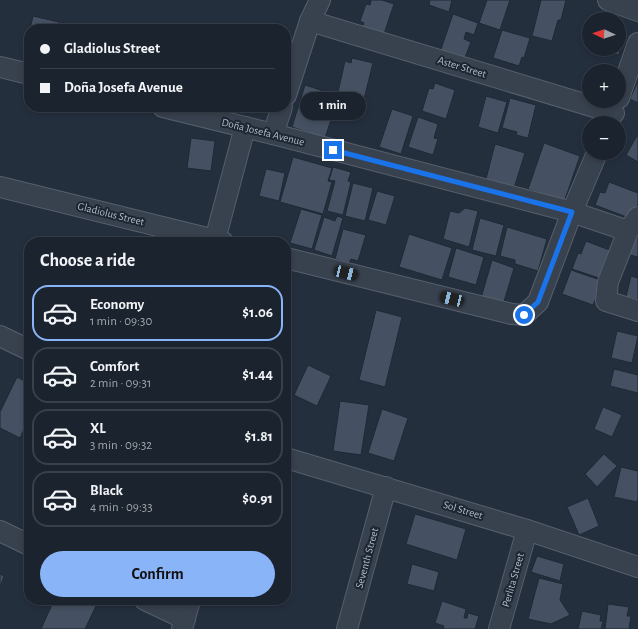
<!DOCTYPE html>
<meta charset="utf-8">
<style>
body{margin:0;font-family:"Alegreya Sans",sans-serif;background:#282f3a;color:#f1f3f6;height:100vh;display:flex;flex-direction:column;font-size:15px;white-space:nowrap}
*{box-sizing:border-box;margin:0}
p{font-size:13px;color:#a0a4aa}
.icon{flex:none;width:22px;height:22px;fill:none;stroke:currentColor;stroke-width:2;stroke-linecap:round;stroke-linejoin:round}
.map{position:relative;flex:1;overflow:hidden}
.drawer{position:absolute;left:24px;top:237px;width:267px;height:368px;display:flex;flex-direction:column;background:#1b232e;border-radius:16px;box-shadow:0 2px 6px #0003,0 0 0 1px #39404a}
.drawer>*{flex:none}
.guide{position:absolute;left:24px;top:24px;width:267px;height:88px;border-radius:16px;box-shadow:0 2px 6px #0003,0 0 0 1px #39404a;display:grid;align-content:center;height:88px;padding:0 16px;background:#1b232e}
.needle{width:26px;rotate:274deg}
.buttons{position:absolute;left:582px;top:12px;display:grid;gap:8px}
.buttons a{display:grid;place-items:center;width:44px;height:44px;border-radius:50%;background:#1b232e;box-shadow:0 2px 6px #0003,0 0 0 1px #39404a;font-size:20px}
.end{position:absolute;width:18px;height:18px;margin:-9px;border:5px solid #1a73e8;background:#fff;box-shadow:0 0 0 2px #fff}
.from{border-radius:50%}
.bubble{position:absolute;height:28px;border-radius:14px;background:#1b232e;box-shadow:0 2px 6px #0003,0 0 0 1px #39404a;font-size:13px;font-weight:700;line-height:28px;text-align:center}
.car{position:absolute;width:12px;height:24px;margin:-12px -6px;border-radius:5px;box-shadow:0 0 3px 1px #0007;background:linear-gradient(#222 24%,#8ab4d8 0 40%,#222 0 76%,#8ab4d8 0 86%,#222 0)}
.guide b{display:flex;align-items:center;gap:14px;height:38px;font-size:15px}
.guide b+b{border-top:1px solid #39404a}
.guide i{width:10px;height:10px;background:#f1f3f6}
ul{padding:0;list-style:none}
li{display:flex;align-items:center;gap:12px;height:56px;margin:0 8px 6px;padding:0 8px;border:2px solid #39404a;border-radius:16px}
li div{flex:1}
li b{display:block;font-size:15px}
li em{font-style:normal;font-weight:700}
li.on{border-color:#8ab4f8}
li>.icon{width:36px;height:36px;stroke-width:1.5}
h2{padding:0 16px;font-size:18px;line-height:48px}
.action{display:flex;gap:8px;margin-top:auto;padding:8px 16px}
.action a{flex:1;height:46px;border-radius:24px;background:#8ab4f8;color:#111;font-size:16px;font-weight:700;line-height:46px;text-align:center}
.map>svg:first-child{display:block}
.building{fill:#455162;stroke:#1f2835}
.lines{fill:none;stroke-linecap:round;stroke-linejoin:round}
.minor-casing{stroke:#565f6c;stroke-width:22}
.minor{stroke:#38414e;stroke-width:20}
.route{stroke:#1a73e8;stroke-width:5}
.labels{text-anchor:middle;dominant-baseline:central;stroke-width:4;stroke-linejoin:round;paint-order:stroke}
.street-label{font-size:11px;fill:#b4bcc9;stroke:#1d2633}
</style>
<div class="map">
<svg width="638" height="629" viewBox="0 0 638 629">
<rect width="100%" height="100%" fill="#242f3e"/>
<g class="building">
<path d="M371 0H382L394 4 384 34 362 27 364 23 360 21 366 4 370 5Z"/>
<path d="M430 0H452L449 12 429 5Z"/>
<path d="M487 0H510L500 30 479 23Z"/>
<path d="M541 0H566L561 20H558L552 41 532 36Z"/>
<path d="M453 14 478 23 474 35 466 32 464 39 471 42 464 60 440 52Z"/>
<path d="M33 16 59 22 57 29H30Z"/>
<path d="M502 30 530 38 524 58 522 57 519 66 493 58Z"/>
<path d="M29 32V51L25 50Z"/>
<path d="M619 34 622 35 619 55 596 51 597 49H619Z"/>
<path d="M352 58 373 63 364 99 338 92 345 61 351 63Z"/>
<path d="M638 81V103L630 99Z"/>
<path d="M435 83 455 90 446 119 422 111 429 88 433 89Z"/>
<path d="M305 85 339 96 325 138 292 127Z"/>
<path d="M486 96 507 102 498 133 478 127Z"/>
<path d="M510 98 536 105 528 138 516 135 517 132 502 128Z"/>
<path d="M392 109 413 116 401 154 379 147Z"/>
<path d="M418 117 438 124 434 138 438 139 433 155 408 147Z"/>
<path d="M638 134V162L626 155Z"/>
<path d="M191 138 215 141 211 171 187 168Z"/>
<path d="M544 143 580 156 564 202 528 189Z"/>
<path d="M495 144 525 153 514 188 486 179Z"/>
<path d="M293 157 332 168 328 181 332 182 323 214 280 202Z"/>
<path d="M333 167 351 172 348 181 351 182 343 215 327 211 335 181 329 180Z"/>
<path d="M266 169 285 173 279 201 259 196Z"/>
<path d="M609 182 638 193V204L632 219 595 205 600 192 605 193Z"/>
<path d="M353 183 373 188 365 221 345 216Z"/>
<path d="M377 191 395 196 386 225 368 220Z"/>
<path d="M465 208 478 211 469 247 443 239 450 211 459 213Z"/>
<path d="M301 209 322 215 312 249 290 243Z"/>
<path d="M337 216 343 218 332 256 314 250 324 217 335 221Z"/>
<path d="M480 218 504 225 496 256 472 250Z"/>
<path d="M507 227 547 239 538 271 515 264V260L500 256Z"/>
<path d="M343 229 366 235 358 261 351 259 349 263 335 259Z"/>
<path d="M638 232V257L626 254Z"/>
<path d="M409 234 452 248 442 280 399 267Z"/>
<path d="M586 241 612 251 602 279 572 269 578 253 581 254Z"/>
<path d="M456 248 484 257 476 285 448 277Z"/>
<path d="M492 260 514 268 503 305 481 298Z"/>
<path d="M571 270 603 281 593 305 562 294Z"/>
<path d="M286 275 292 276 286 298Z"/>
<path d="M631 276 638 278V300L626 297Z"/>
<path d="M376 310 402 317 385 387 359 380Z"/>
<path d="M617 331 638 336 632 363 611 358Z"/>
<path d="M308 365 331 376 317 406 294 395Z"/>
<path d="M614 369 638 375V393L610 386Z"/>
<path d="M17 377 29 383V419L20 438 0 428V412Z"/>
<path d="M340 401 369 405 361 455 333 451Z"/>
<path d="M603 407 622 415 612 437 594 429Z"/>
<path d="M382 409 408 418 394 461 368 453Z"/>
<path d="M604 454 617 466 597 487 585 474Z"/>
<path d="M621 467 638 471V498L637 502 614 497Z"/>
<path d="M588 498 599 526 579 535 567 507Z"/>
<path d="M415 514 466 529 457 560 406 544Z"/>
<path d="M537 556 564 564 560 581 531 572Z"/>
<path d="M412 564 439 572 434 591 407 584Z"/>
<path d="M0 574 4 576 0 588Z"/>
<path d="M539 578 563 584 560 600 570 615 551 624 528 619Z"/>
<path d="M54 600H82L96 606 85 629H41Z"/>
<path d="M442 601 466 609 464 618H467L468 613 479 616 475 629H443L444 626 435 623Z"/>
<path d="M608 604 629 607 627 616H631L629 629H605Z"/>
<path d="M582 611 601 615 600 621H603L601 629H578Z"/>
</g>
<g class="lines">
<g class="minor-casing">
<g id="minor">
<path d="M608 0 638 11"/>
<path d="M310 21 614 113"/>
<path d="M0 67 29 74"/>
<path d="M286 95 310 21 320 0"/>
<path d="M619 98 638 43"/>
<path d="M163 107 273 134 572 212 628 231"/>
<path d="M273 134 282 107"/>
<path d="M0 187 223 242"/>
<path d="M638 217 628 231 608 282 606 301 638 311"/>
<path d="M215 240 245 127"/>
<path d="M286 258 512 314 524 315 538 302 572 212 597 153"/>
<path d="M0 336 29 350"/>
<path d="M286 458 527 530 638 567"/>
<path d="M0 531 29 545"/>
<path d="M145 600 185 619"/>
<path d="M182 629 190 600"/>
<path d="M347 629 386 487"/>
<path d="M499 629 527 530"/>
</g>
</g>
<use href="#minor" class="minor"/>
</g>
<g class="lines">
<path class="route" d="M333 150 572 212 538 302 524 315"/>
</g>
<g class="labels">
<g class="street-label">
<text transform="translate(462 67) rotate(17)">Aster Street</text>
<text transform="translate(263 132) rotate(14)">Doña Josefa Avenue</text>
<text transform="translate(111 214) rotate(14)">Gladiolus Street</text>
<text transform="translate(463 510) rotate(17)">Sol Street</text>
<text transform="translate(367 558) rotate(-75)">Seventh Street</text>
<text transform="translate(513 580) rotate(-74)">Perlita Street</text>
</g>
</g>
</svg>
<div class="buttons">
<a><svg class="needle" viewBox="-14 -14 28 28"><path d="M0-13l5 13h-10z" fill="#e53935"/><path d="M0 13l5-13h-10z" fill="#a0a4aa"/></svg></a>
<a>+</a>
<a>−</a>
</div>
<i class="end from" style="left:524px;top:315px"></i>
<i class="end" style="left:333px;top:150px"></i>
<div class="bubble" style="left:300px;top:92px;width:66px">1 min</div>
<i class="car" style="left:346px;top:273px;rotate:104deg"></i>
<i class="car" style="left:452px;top:299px;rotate:284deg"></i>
<div class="guide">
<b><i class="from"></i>Gladiolus Street</b>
<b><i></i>Doña Josefa Avenue</b>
</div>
<section class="drawer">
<h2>Choose a ride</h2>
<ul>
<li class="on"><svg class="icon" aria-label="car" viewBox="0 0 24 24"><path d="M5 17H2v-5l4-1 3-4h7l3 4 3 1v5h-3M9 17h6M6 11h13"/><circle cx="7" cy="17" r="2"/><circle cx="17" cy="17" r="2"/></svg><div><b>Economy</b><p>1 min · 09:30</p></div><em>$1.06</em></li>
<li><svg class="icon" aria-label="car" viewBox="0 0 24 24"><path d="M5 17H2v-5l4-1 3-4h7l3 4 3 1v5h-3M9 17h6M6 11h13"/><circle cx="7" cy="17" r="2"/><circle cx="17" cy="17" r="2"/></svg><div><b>Comfort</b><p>2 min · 09:31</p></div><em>$1.44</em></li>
<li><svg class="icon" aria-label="car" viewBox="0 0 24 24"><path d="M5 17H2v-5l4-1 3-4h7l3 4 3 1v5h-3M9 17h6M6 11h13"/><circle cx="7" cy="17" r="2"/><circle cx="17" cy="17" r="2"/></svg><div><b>XL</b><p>3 min · 09:32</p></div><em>$1.81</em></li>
<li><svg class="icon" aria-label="car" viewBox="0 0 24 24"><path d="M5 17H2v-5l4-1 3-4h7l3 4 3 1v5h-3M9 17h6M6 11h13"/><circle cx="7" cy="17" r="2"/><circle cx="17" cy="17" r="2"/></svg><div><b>Black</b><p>4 min · 09:33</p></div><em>$0.91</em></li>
</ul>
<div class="action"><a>Confirm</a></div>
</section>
</div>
